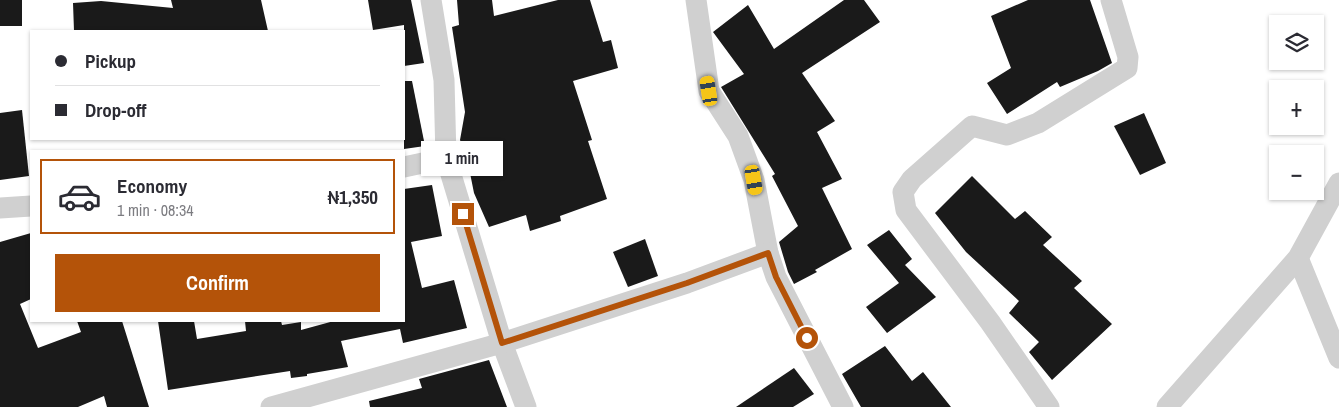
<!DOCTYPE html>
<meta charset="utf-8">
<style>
body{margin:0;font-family:"Archivo Narrow",sans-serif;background:#f2f2f3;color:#2b2b33;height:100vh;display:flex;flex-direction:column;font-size:19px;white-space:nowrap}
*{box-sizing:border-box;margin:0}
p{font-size:16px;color:#7c7c81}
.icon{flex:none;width:28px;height:28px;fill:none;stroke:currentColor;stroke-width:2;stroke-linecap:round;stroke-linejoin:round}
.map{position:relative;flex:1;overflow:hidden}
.details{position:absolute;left:30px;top:150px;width:375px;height:172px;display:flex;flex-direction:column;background:#fff;border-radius:0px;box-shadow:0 1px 4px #0004}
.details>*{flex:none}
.guide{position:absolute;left:30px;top:30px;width:375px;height:110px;border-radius:0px;box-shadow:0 1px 4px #0004;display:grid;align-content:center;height:110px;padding:0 25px;background:#fff}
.tools{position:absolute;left:1269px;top:15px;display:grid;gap:10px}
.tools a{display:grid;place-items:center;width:55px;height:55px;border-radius:0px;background:#fff;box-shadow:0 1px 4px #0004;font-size:25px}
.end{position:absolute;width:22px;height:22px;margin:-11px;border:6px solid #b45309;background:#fff;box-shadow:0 0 0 2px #fff}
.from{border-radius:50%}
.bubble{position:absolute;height:35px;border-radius:0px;background:#fff;box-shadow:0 1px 4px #0004;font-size:16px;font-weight:700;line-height:35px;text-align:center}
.car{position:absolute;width:15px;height:30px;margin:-15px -8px;border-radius:6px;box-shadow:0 0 4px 1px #0007;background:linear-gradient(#f5c518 24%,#345 0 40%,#f5c518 0 76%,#345 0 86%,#f5c518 0)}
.guide b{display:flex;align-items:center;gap:18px;height:48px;font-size:19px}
.guide b+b{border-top:1px solid #e1e1e2}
.guide i{width:12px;height:12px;background:#2b2b33}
ul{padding:9px 0 0;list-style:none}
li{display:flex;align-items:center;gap:15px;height:75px;margin:0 10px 8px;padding:0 15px;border:2px solid transparent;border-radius:0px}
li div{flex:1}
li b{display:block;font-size:19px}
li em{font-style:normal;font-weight:700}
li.active{border-color:#b45309}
li>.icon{width:45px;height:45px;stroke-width:1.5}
.cta{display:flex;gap:10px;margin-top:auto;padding:10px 25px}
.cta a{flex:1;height:58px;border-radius:0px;background:#b45309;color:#fff;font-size:20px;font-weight:700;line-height:58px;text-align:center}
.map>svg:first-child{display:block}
.building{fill:#1a1a1a}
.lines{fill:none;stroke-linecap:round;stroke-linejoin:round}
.street{stroke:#d0d0d0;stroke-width:21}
.route{stroke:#b45309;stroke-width:6}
</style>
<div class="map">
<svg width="1339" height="407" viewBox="0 0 1339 407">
<rect width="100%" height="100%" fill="#fff"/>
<g class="building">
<rect x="0" y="0" width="22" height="26"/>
<path d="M171 0H261L268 31H74L73 3 101 1 173 8Z"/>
<path d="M368 0H411L424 63 404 66V25L373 30Z"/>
<path d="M457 0H492L494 16 558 0H590L603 42 611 40 618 68 573 81 592 140 588 141 607 199 560 216 561 221 530 231 526 215 489 227 474 193 467 158 460 140 465 112 452 27 459 25Z"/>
<path d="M844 0H864L880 22 802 73 835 121 817 132 842 179 822 188 852 249 815 270 817 272 794 284 788 272 779 242 798 226 772 176 775 174 721 87 744 74 713 32 748 5 774 49Z"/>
<path d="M1028 0H1090L1112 63 1098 71 1060 87 1057 82 1007 114 987 83 1011 68 991 16Z"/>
<path d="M404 81H412L425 146 404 149Z"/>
<path d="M22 110 29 176 0 180V113Z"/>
<path d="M1144 113 1166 163 1140 175 1114 126Z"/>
<path d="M972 176 1015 219 1025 211 1052 237 1043 245 1082 281 1074 288 1112 324 1052 380 1029 352 1039 342 1009 313 1019 301 966 252 935 213Z"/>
<path d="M432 185 442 236 411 242 422 288 454 280 467 328 403 343 400 329 341 341 348 367 307 374V376L291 378 290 371 168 390 158 321H194L197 339 246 331 245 321H281L282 325 301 322V330L334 321H404V189Z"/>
<path d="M889 230 912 259 905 265 936 297 887 333 866 307 899 283 867 245Z"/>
<path d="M31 233V299L20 304 38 348 81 332 77 321H122L149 407H107L104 396 78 407H0V242Z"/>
<path d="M645 239 658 276 628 287 613 252Z"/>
<path d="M885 346 912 381 923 372 951 407H861L842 374Z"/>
<path d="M489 360 507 407H370L369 401 422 388 419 379Z"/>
<path d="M794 368 814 394 793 407H736Z"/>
</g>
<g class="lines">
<g class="street">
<path d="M431 0 444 80 446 158 502 343 526 407"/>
<path d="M696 0 709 91 738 136 754 180 768 253 776 277 843 407"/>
<path d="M404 167 446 158"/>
<path d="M0 208 31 206"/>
<path d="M1298 258 1339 358"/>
<path d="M271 407 502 343 687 283 768 253"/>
<path d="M1049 407 990 322 906 210 903 192 912 179 972 126 1007 135 1038 123 1127 68 1128 57 1111 0"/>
<path d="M1167 407 1298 258 1339 183"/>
</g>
</g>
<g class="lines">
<path class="route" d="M463 214 502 343 687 283 768 253 776 277 807 338"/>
</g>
</svg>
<div class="tools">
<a><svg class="icon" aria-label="layers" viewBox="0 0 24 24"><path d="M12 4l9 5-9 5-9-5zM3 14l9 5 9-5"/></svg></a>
<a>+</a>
<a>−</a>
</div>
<i class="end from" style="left:807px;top:338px"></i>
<i class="end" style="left:463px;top:214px"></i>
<div class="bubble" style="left:421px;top:141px;width:82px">1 min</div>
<i class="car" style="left:709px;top:91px;rotate:351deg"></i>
<i class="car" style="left:754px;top:180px;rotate:170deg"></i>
<div class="guide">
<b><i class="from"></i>Pickup</b>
<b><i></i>Drop-off</b>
</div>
<section class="details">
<ul>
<li class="active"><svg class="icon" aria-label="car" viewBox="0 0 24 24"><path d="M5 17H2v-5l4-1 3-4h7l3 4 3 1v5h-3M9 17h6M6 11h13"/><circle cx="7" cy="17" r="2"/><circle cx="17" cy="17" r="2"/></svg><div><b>Economy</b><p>1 min · 08:34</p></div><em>₦1,350</em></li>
</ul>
<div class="cta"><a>Confirm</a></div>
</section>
</div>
